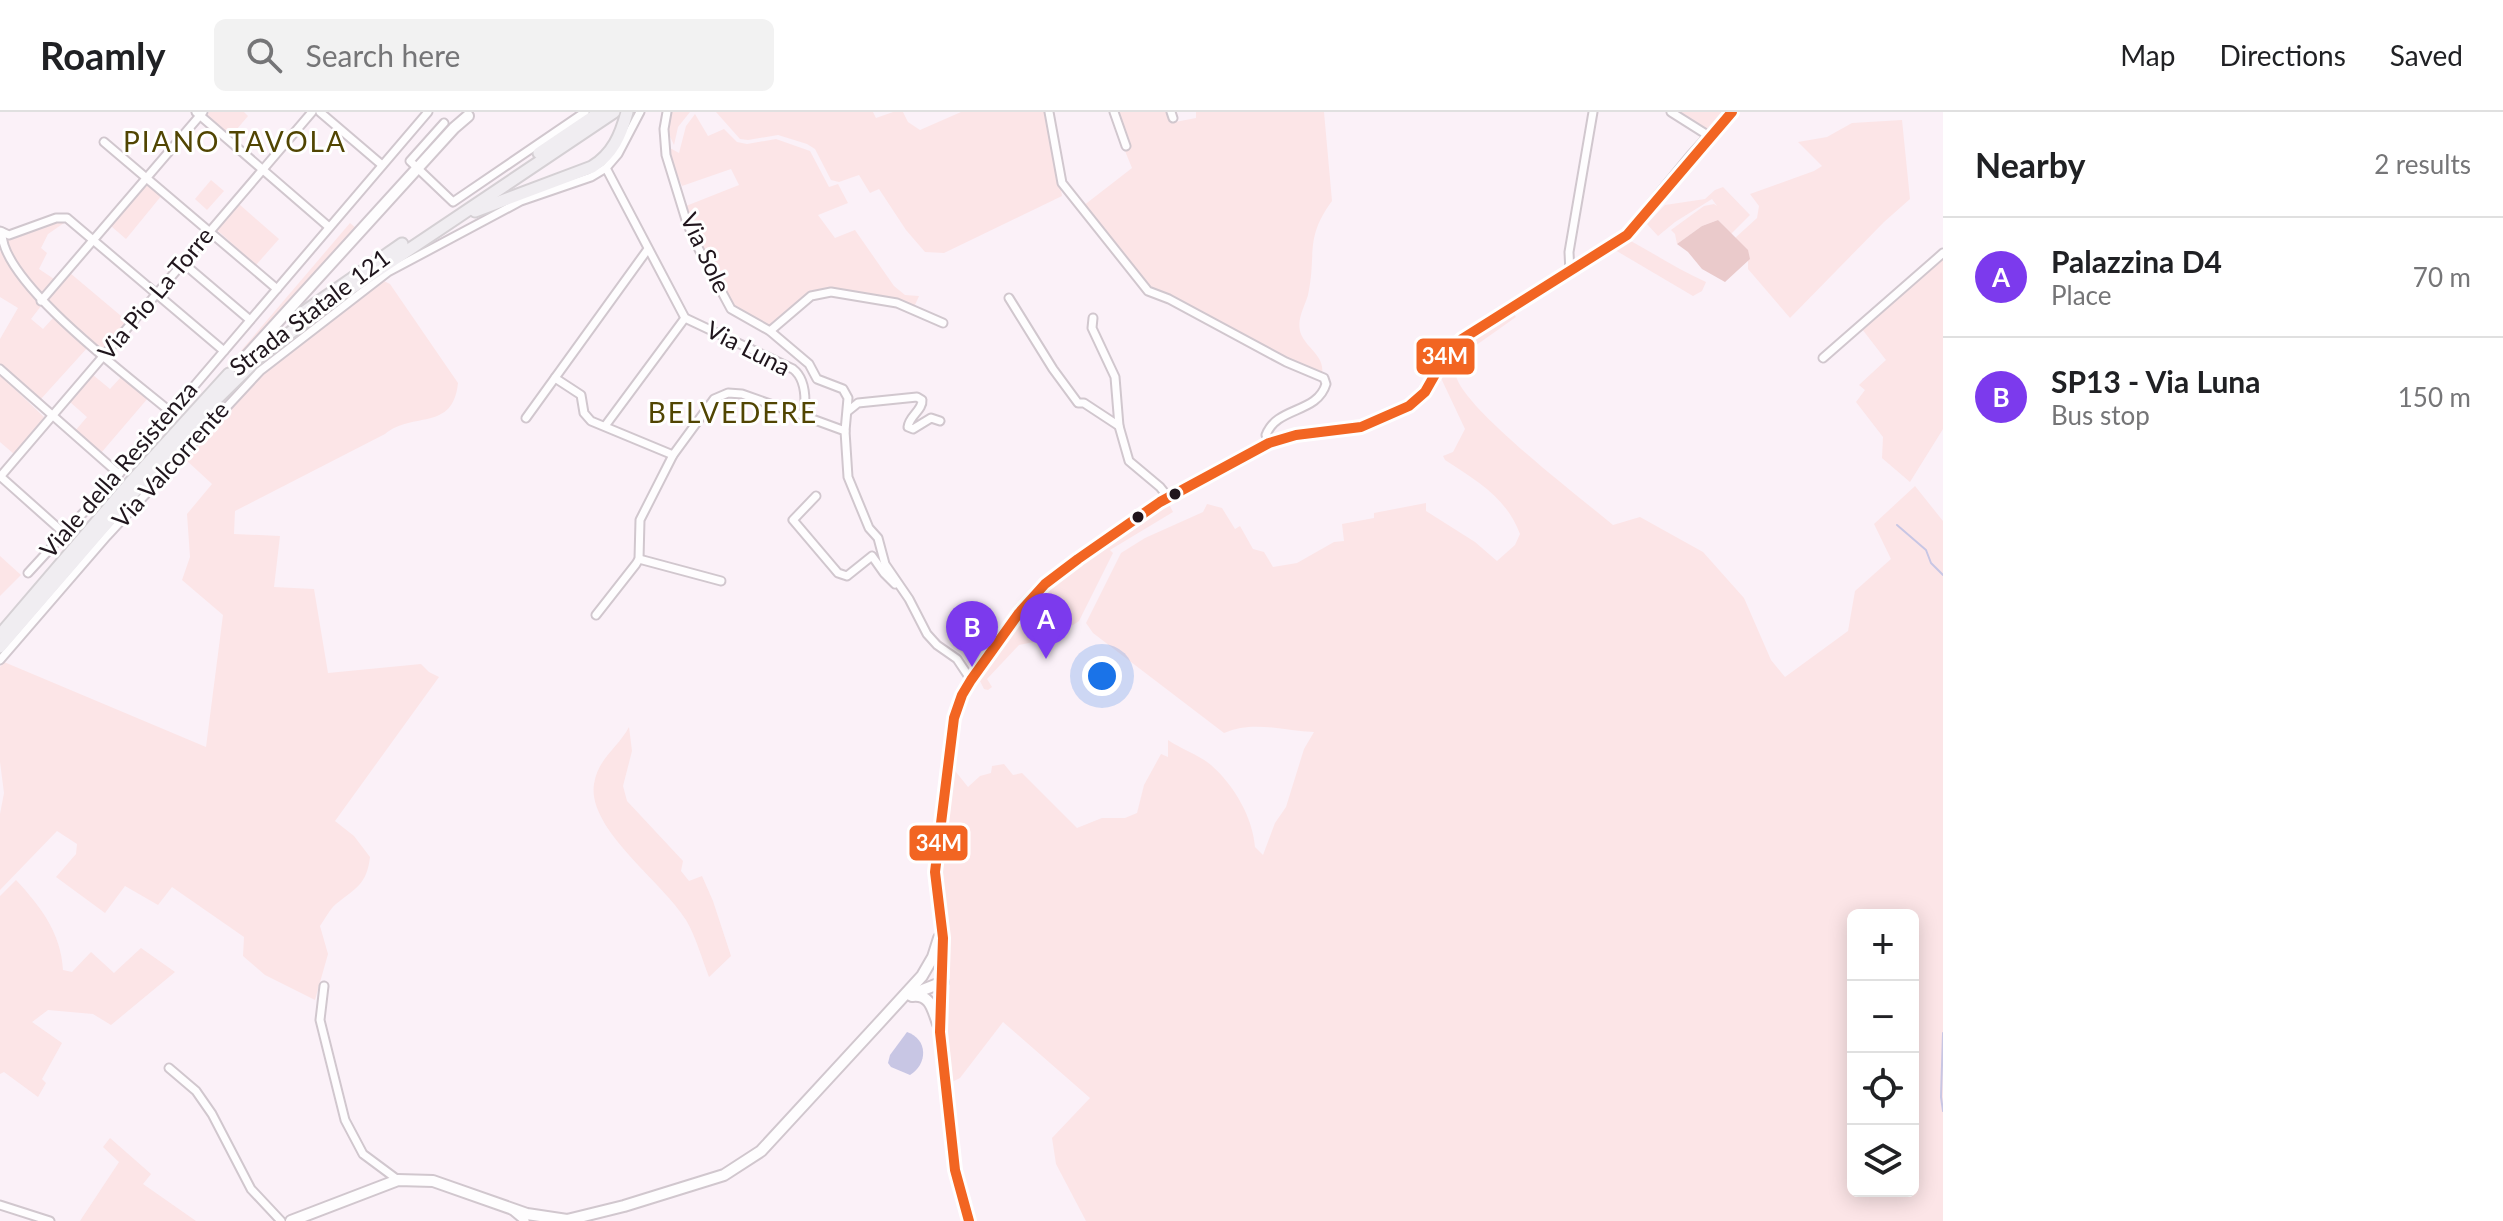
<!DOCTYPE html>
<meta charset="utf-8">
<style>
body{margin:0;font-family:Lato,sans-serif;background:#f2f2f2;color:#202124}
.controls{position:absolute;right:24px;bottom:24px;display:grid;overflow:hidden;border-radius:12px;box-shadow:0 4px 20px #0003}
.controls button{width:72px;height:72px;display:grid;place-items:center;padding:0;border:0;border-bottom:2px solid #e0e0e0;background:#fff;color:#202124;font:40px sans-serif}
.you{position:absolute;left:1102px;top:564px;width:28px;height:28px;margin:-20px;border:6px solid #fff;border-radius:50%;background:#1a73e8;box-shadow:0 0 0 12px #1a73e833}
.badge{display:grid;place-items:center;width:52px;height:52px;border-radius:50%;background:#7c3aed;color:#fff;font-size:26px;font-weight:700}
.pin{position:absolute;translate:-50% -66px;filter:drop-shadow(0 2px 4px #0008)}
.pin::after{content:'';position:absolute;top:42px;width:28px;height:24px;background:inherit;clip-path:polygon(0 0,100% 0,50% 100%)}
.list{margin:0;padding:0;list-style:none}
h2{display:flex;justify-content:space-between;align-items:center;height:104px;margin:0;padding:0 32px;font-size:34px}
h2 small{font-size:26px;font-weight:400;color:#757577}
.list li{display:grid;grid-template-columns:52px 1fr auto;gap:24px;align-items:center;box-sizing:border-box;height:120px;padding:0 32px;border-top:2px solid #e0e0e0}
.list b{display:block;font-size:30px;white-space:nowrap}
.list p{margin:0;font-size:26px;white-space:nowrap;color:#757577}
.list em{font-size:26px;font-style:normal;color:#757577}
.icon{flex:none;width:44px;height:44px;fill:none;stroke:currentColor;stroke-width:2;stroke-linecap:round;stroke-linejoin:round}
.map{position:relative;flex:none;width:1943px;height:1109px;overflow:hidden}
header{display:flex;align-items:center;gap:48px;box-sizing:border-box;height:112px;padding:0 40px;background:#fff;border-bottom:2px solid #e0e0e0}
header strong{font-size:38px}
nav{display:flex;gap:44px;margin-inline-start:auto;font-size:28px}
.search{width:560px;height:72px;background:#f2f2f2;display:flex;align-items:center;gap:20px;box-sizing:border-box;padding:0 28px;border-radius:12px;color:#757577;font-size:30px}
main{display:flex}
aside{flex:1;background:#fff}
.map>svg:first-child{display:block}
.green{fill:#fce5e7;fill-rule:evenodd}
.forest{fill:#eacacb}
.water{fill:#c8c6e4}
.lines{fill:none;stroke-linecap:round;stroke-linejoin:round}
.stream{stroke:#c8c6e4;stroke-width:2}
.street-casing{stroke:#d1c7ce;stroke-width:11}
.secondary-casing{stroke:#d1c7ce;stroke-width:14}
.primary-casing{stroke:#d5d0d4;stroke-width:15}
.street{stroke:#fefdfe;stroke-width:7}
.secondary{stroke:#fefdfe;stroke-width:10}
.primary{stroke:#f0edf1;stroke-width:11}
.bus-1-casing{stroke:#fff;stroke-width:16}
.bus-1{stroke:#f26522;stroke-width:10}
.bus-dot{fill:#20161d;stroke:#fff;stroke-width:3}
.labels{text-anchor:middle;stroke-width:6;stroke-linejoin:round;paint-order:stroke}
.street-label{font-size:24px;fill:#20161d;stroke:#fff}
.quarter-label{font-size:28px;letter-spacing:2px;fill:#514502;stroke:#fff}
.line-badge{stroke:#fff;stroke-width:3}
.badge-label{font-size:22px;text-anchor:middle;font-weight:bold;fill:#fff}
</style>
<header>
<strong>Roamly</strong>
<div class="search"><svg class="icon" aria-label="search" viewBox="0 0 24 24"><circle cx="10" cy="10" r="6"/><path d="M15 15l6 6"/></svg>Search here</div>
<nav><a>Map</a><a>Directions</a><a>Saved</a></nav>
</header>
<main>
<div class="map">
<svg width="1943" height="1109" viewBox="0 0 1943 1109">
<rect width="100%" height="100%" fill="#fbf1f8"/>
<g class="green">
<path d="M209,0H244L248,4L231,24L207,3Z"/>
<path d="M670,0H690L678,15L674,33L666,16Z"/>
<path d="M716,0H873L876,6L893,0H903L908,10L920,18L961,0H1048L1062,84L944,141L925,140L906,118L879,77L870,81L859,63L839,70L831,68L815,37L807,32L778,23L748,28L740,27Z"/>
<path d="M1118,0H1166L1170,11L1196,6V0H1324L1332,89C1304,127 1317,142 1308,183C1305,194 1297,206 1300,219C1304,235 1325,243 1322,261L1285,246L1235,218L1149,176L1083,94L1132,56L1125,39L1130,35Z"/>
<path d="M1676,0H1727L1711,17L1705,18Z"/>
<path d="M695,2L708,24L724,17L737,30L747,32L776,27L810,39L829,75L838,72L848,91L818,103L835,126L855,118L894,174L905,183L919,184L915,193L828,178H812L769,215L737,198L732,193L701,135L686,94L739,73L731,57L682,74L667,40L665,25L670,36L679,41L686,14Z"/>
<path d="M1902,8L1910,87L1884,110L1790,206L1748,157V139L1735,126L1757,106L1759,94L1750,82L1814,59L1822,54L1798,30L1827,25L1852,11Z"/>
<path d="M211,68L224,79L207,98L195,87Z"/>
<path d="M147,71L162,83L126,127L111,114Z"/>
<path d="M1723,75L1750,103L1731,122L1718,108L1702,114L1677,132L1675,122L1671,118L1704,94L1714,92L1717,94L1712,87L1675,110L1658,124L1647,112L1665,93L1705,87L1715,78Z"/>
<path d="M239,92L279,127L256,153L217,118Z"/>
<path d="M60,109L64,111L48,122L41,136L47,141L39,157L54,167L41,181C27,174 8,143 6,128Z"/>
<path d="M350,111L357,117L256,230L216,268Z"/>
<path d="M1629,128C1655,142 1679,158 1706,170L1702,179L1693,184L1615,138Z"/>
<path d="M3,136L41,194L31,207L43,217L54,205L88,235L40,288L0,252V227L18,196L0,185V140Z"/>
<path d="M1943,147V317L1910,370L1882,346L1883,325L1856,290L1865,278L1859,273L1886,248L1862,217Z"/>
<path d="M70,161L127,209L104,236L89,229L47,189Z"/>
<path d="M384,169L390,172L458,271C453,320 413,299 385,322L235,399L234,422L280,424L274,475L314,477L328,561L421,552L429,560L439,565L335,709L354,724L370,745C367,772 356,776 336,792C330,797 325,807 320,814L328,842L315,888L265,863L243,844L244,825L172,775L158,793L125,774L105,801L56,765L76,742L77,732L57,719L0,778V702L4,681L0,650V555L4,550L206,635L223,503L182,468L190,445L187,402L212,372L185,347L239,286L274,253Z"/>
<path d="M1512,199L1516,205L1458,246C1455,252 1454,257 1456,264C1465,298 1581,386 1613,413L1640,405L1703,440L1744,486L1771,548L1785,565L1848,519L1855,479L1891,447L1874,412L1915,374L1943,409V1109H1086L1056,1052L1052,1026L1090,986L1003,910L960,966L950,971L945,916L950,823L939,765L952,655L968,675L980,664L991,661L992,654L1004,652L1013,663L1022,661L1077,716L1102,706H1125L1137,701L1144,673L1161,642L1168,645V628C1181,637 1199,643 1211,653C1234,673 1253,706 1255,735L1263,743L1275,711L1286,695L1304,637L1314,620C1283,619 1254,608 1224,621L1093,521L1086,511L1121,441L1145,426L1203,400L1207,392L1222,396L1235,417L1240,414L1253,437L1264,440L1273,455L1297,451L1334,430L1344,429L1342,412L1374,406V401L1426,391V399L1475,430L1497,449L1515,433L1520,422C1506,385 1477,369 1445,348L1443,344L1453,340L1465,317L1440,264C1457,230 1481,219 1512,199ZM1853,803H1913V1079H1853Z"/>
<path d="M0,263L44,305L14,342L0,330Z"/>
<path d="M93,263L110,277L122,264L148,286L101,341L75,319L87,305L70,290Z"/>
<path d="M1164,392L1170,394L1173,400L1110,438L1113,441L1079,509L1054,526L1019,533L987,567L992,575L988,578L984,577L978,565L1023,502L1050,474Z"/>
<path d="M0,444L21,463L0,484Z"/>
<path d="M629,615L632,639L623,674L627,689L683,749L681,759L689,769L702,764L713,789L731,844L709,865C702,847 696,825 686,808C663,770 587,717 594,672C598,646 618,636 629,615Z"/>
<path d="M16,768C41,795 61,821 63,858L72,860L91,840L114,861L141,836L175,860L111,913L93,902L48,898L32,910L62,931L42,967L46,971L38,985L4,960L0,962V784Z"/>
<path d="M110,1026L151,1062L143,1072L196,1109H80L119,1050L103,1035Z"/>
</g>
<path class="forest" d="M1718,108L1748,138L1750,147L1725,170L1702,157L1688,140L1677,132L1702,114Z"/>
<path class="water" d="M907,920C928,927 928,952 910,963L891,955L888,951L890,943Z"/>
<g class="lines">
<g class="stream">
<path d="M1897,413L1926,438L1931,451L1943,463"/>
<path d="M1943,921L1941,985L1943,999"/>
</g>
<defs>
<g id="street">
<path d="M196,0L329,115"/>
<path d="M320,0L382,53"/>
<path d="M667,0L664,17L666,43L686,108L695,130L731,197L770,219L809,252L817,267L843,277L848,286L845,319"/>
<path d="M1049,0L1062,71L1148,179L1169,187L1286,250L1324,266L1326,272C1317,302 1277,294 1266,323L1269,331"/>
<path d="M1114,0L1126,34"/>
<path d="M1171,0L1173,6"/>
<path d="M1671,0L1709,24"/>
<path d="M444,11L410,49L453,90L585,0"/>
<path d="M104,30L277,177"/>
<path d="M606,56L685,206L793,257C806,267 806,288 804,304L845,319L848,365L869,416L878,426L885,452L909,487L927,522L937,533L957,547L971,568"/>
<path d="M0,119L9,123L56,106H67L224,239"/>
<path d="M2,120C0,170 133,268 172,301"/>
<path d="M183,151L250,208"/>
<path d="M1570,161L1569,140L1593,0"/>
<path d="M1009,186L1053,257L1078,291H1084L1119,314L1129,349L1160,375L1168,385"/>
<path d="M41,189L203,0"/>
<path d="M1093,206L1092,216L1115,265L1119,314"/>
<path d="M770,219L811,184L831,180L897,191L943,211"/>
<path d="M1823,246L1943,141"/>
<path d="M0,257L119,362"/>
<path d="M555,266L581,283L584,301L591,309L673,343"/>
<path d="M848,299L858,291L917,285L922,288C923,298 909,304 908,315L913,317L931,306L940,309"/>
<path d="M526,306L648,137"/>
<path d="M605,314L685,206"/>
<path d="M0,364L65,422"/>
<path d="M0,365L312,0"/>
<path d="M816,384L793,408L838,461L847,464L872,444L884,461L895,472"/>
<path d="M639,447L721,469"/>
<path d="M28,461L119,362L428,0"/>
<path d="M596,503L636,452L639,447L640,408L673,343L714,287L728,281L742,282L804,304"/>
<path d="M0,548L107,424L260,259L388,160L521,89L591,65L606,56L618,42L640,0"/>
<path d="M324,874L320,908L345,1008L363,1042L398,1068"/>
<path d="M169,956L196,979L212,1002L251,1077L281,1109"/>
<path d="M0,1093L50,1109"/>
<path d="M513,1099L525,1109"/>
</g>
<g id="secondary">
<path d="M243,248L454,16L468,4"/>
<path d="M910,883L943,870"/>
<path d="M912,884C930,881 933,898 938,912"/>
<path d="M291,1109L398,1068L433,1069L527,1102L567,1108L624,1094L724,1063L761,1039L879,911L922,864L933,845L939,826"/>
<path d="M969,1109L955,1058L944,956L940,920L943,826L935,760L954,606L962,583L971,568L1019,501L1045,472L1078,447L1160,390L1269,331L1296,323L1361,315L1409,294L1425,280L1446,243L1462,227L1627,123L1692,44L1732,0"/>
</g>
<g id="primary">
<path d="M539,41L600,0"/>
<path d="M475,99L592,55C613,42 621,23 627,0"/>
<path d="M294,207L402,132"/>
<path d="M0,523L130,371L229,262"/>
<path d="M0,535L203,300L259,245L322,196L614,0"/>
</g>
</defs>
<use href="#street" class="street-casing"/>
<use href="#secondary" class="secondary-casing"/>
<use href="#primary" class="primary-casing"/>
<use href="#street" class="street"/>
<use href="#secondary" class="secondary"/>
<use href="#primary" class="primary"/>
<defs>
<path id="bus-1" d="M969,1109L955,1058L940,920L943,826L935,760L954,606L962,583L971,568L1019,501L1045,472L1078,447L1160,390L1269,331L1296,323L1361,315L1409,294L1425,280L1446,243L1462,227L1627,123L1732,0"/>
</defs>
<use href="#bus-1" class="bus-1-casing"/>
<use href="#bus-1" class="bus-1"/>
</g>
<g class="bus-dot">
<circle cx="1175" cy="382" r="7"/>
<circle cx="1138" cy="405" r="7"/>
</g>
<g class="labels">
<g class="street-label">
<text transform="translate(705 141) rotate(65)" y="8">Via Sole</text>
<text transform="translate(156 182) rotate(-50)" y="8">Via Pio La Torre</text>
<text transform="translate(310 201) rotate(-37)" y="8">Strada Statale 121</text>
<text transform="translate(748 237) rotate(27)" y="8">Via Luna</text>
<text transform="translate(171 353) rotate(-48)" y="8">Via Valcorrente</text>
<text transform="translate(119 358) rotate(-49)" y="8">Viale della Resistenza</text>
</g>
<g class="quarter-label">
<text x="235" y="40">PIANO TAVOLA</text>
<text x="733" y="311">BELVEDERE</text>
</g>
</g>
<g class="line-badge">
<rect x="1415" y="225" width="61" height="39" rx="8" fill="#f26522"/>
<rect x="908" y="712" width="61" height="38" rx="8" fill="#f26522"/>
</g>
<g class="badge-label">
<text x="1445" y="252">34M</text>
<text x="939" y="739">34M</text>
</g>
</svg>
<div class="controls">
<button>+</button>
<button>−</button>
<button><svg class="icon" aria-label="locate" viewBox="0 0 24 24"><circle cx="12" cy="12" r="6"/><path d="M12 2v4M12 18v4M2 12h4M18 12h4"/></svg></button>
<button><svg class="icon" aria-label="layers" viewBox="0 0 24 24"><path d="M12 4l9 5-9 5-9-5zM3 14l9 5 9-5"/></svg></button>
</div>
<div class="you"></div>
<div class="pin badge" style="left:1046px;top:547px">A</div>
<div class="pin badge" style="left:972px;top:555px">B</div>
</div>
<aside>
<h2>Nearby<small>2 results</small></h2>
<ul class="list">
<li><span class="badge">A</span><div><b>Palazzina D4</b><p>Place</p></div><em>70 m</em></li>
<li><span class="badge">B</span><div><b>SP13 - Via Luna</b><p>Bus stop</p></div><em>150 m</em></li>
</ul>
</aside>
</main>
